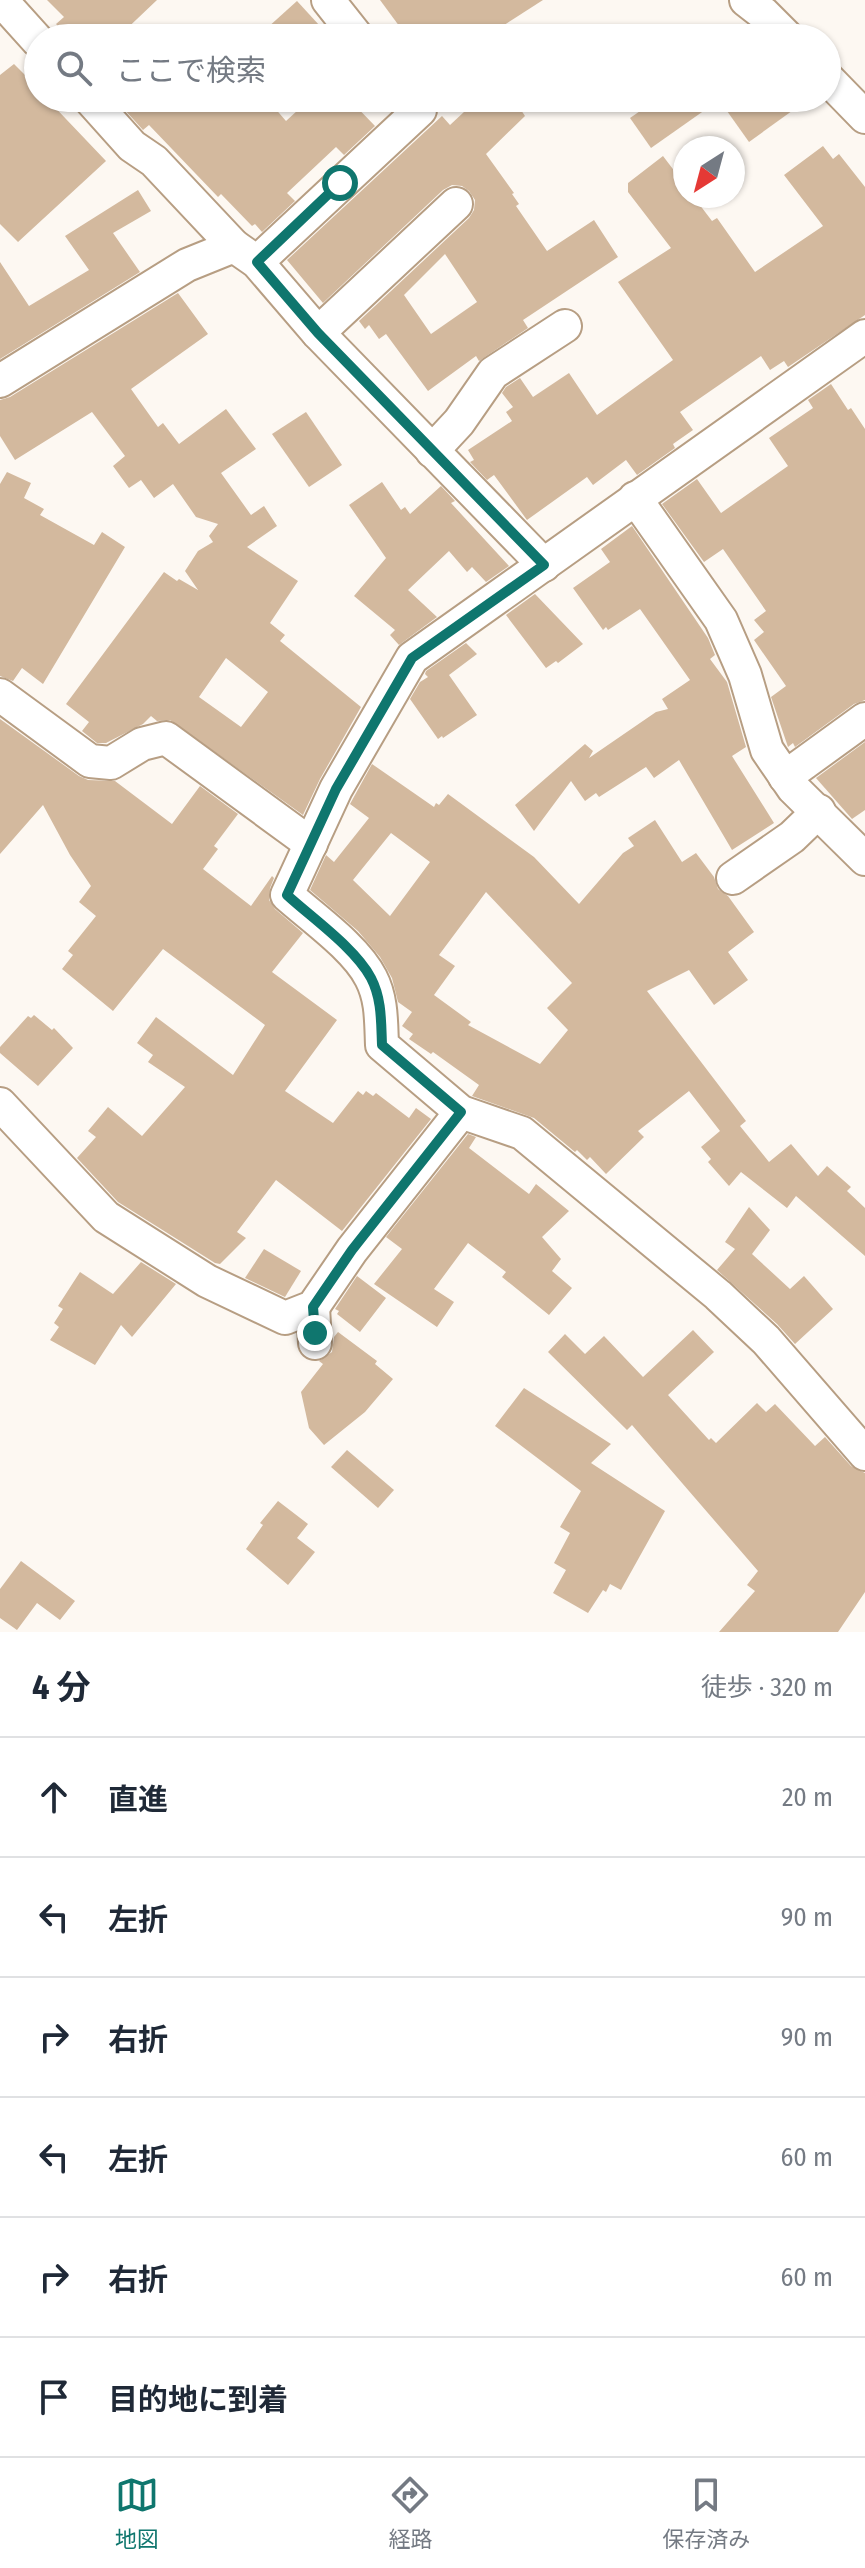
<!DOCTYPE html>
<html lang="ja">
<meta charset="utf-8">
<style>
body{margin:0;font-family:"Fira Sans Condensed","Noto Sans JP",sans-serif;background:#f6f6f7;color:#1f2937}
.compass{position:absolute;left:673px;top:136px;width:72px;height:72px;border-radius:50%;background:#fff;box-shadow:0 2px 6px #0004;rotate:216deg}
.stop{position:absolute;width:24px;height:24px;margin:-18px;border:6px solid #0f766e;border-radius:50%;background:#fff}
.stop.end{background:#0f766e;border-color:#fff;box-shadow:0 2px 8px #0008}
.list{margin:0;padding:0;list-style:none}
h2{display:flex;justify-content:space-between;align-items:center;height:104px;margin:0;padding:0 32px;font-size:34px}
h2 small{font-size:26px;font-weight:400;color:#747a83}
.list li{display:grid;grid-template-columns:52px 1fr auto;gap:24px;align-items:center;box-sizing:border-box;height:120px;padding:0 32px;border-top:2px solid #e0e1e3}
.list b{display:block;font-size:30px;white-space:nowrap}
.list em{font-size:26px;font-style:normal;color:#747a83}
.icon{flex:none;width:44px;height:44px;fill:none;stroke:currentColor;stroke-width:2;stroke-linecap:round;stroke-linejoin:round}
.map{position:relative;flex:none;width:865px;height:1632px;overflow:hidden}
.search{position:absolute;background:#fff;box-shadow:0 2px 6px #0004;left:24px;right:24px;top:24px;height:88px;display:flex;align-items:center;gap:20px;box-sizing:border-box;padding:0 28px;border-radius:44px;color:#747a83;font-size:30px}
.sheet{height:824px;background:#fff}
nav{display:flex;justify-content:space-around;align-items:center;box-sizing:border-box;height:112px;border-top:2px solid #e0e1e3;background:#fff;font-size:22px;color:#747a83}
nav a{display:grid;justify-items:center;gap:4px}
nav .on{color:#0f766e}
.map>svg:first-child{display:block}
.building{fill:#d3b99e;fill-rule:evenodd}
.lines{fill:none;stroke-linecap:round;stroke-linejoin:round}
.minor-casing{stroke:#b79e83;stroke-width:36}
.minor{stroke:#fff;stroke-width:32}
.route{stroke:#0f766e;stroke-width:10}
</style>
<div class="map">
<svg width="865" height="1632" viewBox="0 0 865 1632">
<rect width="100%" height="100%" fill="#fdf8f2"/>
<g class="building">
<path d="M47,0H157L117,38H69L56,24L64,17Z"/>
<path d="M380,0H543L484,38H408Z"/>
<path d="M297,1L331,38H256Z"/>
<path d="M14,64L38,88V98H46L106,161L18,242L0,224V75Z"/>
<path d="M114,98H266L286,121L311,98H348L375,126L344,155L336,147L287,193L295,201L262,232L255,224L252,226L221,194L218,197L149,125L143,130Z"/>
<path d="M479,98H513L525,116L486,154L514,193L512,194L519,204L516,206L547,251L594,220L618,257L523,320L528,328L479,361L476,356L428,391L386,334L379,339L369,325L365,329L359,321L469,218L474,210L475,200L469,191L462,186L452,185L443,190L323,303L287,260L442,116L450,125ZM445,254L477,302L431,334L404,295Z"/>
<path d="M659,98H722L651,148L630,118Z"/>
<path d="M745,98H810L749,142L727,111Z"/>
<path d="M823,146L833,159L839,154L865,187V315L788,367L784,361L770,370L761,356L680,412L693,430L673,444L675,448L637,475L626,460L593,485L587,477L527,520L494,475L487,480L470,462L474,460L468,450L512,421L506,412L513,407L502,393L506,387L520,378L533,397L569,373L597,415L673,360L618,282L671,248L628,192V183L663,156L685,185V196H693L712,221L717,218L755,272L823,226L784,175Z"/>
<path d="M138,190L151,211L113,233L140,272L0,359V262L29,306L89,270L65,236Z"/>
<path d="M178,293L208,334L131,389L158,427L163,423L179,444L226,409L256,449L221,473L251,515L264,506L277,526L247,547L298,581L270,623L285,635L280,641L361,707L320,779L303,815L170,720L157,721L151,716L143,724L106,743H97L82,731L89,722L66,704L164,572L177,581L179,579L198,590L185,571L198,551L213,542L209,536L218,524L196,517L173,484L154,498L141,480L129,488L113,466L125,456L92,412L15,460L0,436V400L10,397ZM226,658L268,692L241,727L199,697Z"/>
<path d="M831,384L848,410L851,408L865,429V700L854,704L795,747L793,743L788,747L771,697L786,686L754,640L764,632L754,620L766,611L723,549L704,562L662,504L697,479L721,513L788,466L769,438L813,408L808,400Z"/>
<path d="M306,412L342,465L309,487L272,434Z"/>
<path d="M7,472L31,483L24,498L44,509L40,515L94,545L102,532L125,547L43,684L22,668L13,681L0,676V484Z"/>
<path d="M382,482L401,510L405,507L410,514L441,486L455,501L451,503L509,566L486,582L472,567L467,572L449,551L408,590L437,617L399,645L390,635L395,630L354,596L386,558L349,505Z"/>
<path d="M632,526L708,638L715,655L710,659L727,682L746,747L732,756L774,823L732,850L679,760L654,778L646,767L599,797L596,793L585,801L571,781L534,831L515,805L585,744L593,751L589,758L656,712L668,709L662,699L690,680L640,609L608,630L606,627L603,630L573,588L610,562L601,549Z"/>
<path d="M535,594L583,644L558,663L556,661L546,668L506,615Z"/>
<path d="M466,643L477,654L449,675L477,715L443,738L442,736L438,739L410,699L420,682L428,677L425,674L426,671Z"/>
<path d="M0,719L79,776L88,780L115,781L172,824L200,786L238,814L214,846L218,849L203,869L251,906L272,876L274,878L270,888L269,900L275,909L303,933L272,972L337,1020L285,1091L333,1123L358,1091L363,1095L366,1091L373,1096L376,1093L409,1118L416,1108L431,1119L342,1231L276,1180L237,1232L246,1238L220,1264L215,1263L118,1202L77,1158L96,1137L88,1131L108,1107L142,1136L185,1087L148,1062L153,1055L137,1043L156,1017L233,1075L265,1025L163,949L113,1011L62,969L73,955L68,951L96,916L79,902L91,886L70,855L43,805L0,854Z"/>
<path d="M865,742V810L852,819L816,778Z"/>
<path d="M372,764L434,807L436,803L439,805L448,794L534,857L579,904L623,853L634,846L628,838L655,820L682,862L696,853L714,877L718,889L728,896L754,932L728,952L748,980L714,1005L689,970L647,991L746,1121L740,1126L769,1162L791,1144L818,1176L827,1166L851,1187L847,1191L865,1208V1256L796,1196L787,1208L741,1172L729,1186L708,1162L711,1159L701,1147L720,1131L689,1091L638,1131L644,1137L606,1174L590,1157L587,1160L577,1150L575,1152L534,1118L472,1096L479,1085L433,1052L431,1054L409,1039L413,1034L402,1026L412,1012L398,1002L392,978L380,957L358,931L310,890L326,855L334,862L369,818L350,804ZM391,833L430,862L390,916L353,880ZM486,892L572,983L547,1008L568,1030L540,1064L468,1025L471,1022L434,995L455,966L439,955Z"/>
<path d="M34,1015L52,1030L54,1028L73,1048L38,1086L0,1053V1047L28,1016L31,1018Z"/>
<path d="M468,1134L476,1137L469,1148L529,1194L536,1184L569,1211L542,1237L561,1259L552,1271L572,1288L549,1315L502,1277L506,1272L468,1243L434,1289L454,1302L437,1327L374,1284L402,1249L386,1237Z"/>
<path d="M749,1207L770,1230L752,1254L790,1289L804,1276L833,1309L795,1344L777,1324L717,1270L735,1249L725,1242Z"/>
<path d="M264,1249L301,1271L285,1297L245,1278Z"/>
<path d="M141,1262L176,1284L132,1337L121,1325L95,1365L50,1340L59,1327L54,1323L63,1309L58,1306L80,1272L113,1294Z"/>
<path d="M357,1276L386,1298L360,1332L337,1314L339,1311L335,1309Z"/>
<path d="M693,1330L714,1352L668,1395L709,1440L711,1438L716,1443L757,1403L766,1412L775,1404L815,1446L825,1437L851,1466L865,1473V1592L838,1632H719L755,1591L747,1585L758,1571L632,1425L627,1430L548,1352L565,1334L585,1354L604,1336L643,1377Z"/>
<path d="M338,1332L377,1361L375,1364L393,1379L365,1412L324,1445L309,1428L301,1392L323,1364L319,1361L332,1352L334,1337Z"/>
<path d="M524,1388L611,1444L591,1463L665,1511L621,1590L610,1584L606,1592L603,1590L588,1613L553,1593L566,1570L554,1563L570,1533L560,1527L581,1491L495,1426Z"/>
<path d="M347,1450L394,1490L378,1508L331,1467Z"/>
<path d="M278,1501L308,1524L297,1538L315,1552L288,1585L246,1549L263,1525L260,1523Z"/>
<path d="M21,1561L75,1601L60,1620L37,1603L17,1630L0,1618V1589Z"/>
</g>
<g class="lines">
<defs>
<g id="minor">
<path d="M1,0L38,41"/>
<path d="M328,0L358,38"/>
<path d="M746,0L764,14L788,38"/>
<path d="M827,78L865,117"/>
<path d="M89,98L132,146L154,161L234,246"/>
<path d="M257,262L420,110L408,98"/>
<path d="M318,333L456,204"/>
<path d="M865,336L412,658L336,789L287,895C313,918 356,948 371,978C382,999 381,1022 382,1045L461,1112L522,1133L718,1295L766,1340L865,1454"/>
<path d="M0,381L187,265L234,246L257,262L318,333L544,565"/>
<path d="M432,451L459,422L493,373L565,326"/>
<path d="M635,498L721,620L745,675L767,750L793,788L865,859"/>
<path d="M0,695L90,761L111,763L142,744L166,738L311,844"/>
<path d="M785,777L865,719"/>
<path d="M733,878L792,837L819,811"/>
<path d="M0,1104L106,1217L207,1281L285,1318L313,1307L352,1250L461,1112"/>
<path d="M313,1307L315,1343"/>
</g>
</defs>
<use href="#minor" class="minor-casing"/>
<use href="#minor" class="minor"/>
</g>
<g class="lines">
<path class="route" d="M315,1333L313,1307L352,1250L461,1112L382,1045C381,1022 382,999 371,978C355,948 312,918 287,895L336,789L412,658L544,565L318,333L257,262L340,183"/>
</g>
</svg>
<svg class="compass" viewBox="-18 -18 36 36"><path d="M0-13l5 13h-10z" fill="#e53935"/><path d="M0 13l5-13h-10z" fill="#747a83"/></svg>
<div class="stop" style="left:340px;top:183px"></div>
<div class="stop end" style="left:315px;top:1333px"></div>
<div class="search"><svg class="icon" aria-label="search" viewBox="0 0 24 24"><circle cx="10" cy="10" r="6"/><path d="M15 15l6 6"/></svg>ここで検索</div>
</div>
<section class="sheet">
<h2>4 分<small>徒歩 · 320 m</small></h2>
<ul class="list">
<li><svg class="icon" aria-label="ahead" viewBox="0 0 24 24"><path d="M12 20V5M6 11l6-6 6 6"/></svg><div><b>直進</b></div><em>20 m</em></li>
<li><svg class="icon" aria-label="left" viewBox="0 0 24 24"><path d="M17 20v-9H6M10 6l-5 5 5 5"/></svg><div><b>左折</b></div><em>90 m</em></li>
<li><svg class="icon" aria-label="right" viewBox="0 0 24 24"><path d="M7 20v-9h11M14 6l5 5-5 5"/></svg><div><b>右折</b></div><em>90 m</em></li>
<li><svg class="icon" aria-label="left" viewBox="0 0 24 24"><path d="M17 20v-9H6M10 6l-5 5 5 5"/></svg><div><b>左折</b></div><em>60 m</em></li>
<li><svg class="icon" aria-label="right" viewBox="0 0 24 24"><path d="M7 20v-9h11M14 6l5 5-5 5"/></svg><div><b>右折</b></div><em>60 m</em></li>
<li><svg class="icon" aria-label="arrive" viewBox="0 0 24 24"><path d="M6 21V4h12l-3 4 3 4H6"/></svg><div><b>目的地に到着</b></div></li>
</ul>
</section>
<nav>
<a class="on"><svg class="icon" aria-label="map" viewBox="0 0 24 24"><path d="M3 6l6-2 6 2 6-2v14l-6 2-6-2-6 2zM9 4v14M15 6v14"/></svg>地図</a>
<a><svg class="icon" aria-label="directions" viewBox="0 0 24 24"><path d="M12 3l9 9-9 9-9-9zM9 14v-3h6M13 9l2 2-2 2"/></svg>経路</a>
<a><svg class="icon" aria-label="saved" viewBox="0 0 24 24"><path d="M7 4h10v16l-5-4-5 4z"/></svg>保存済み</a>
</nav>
